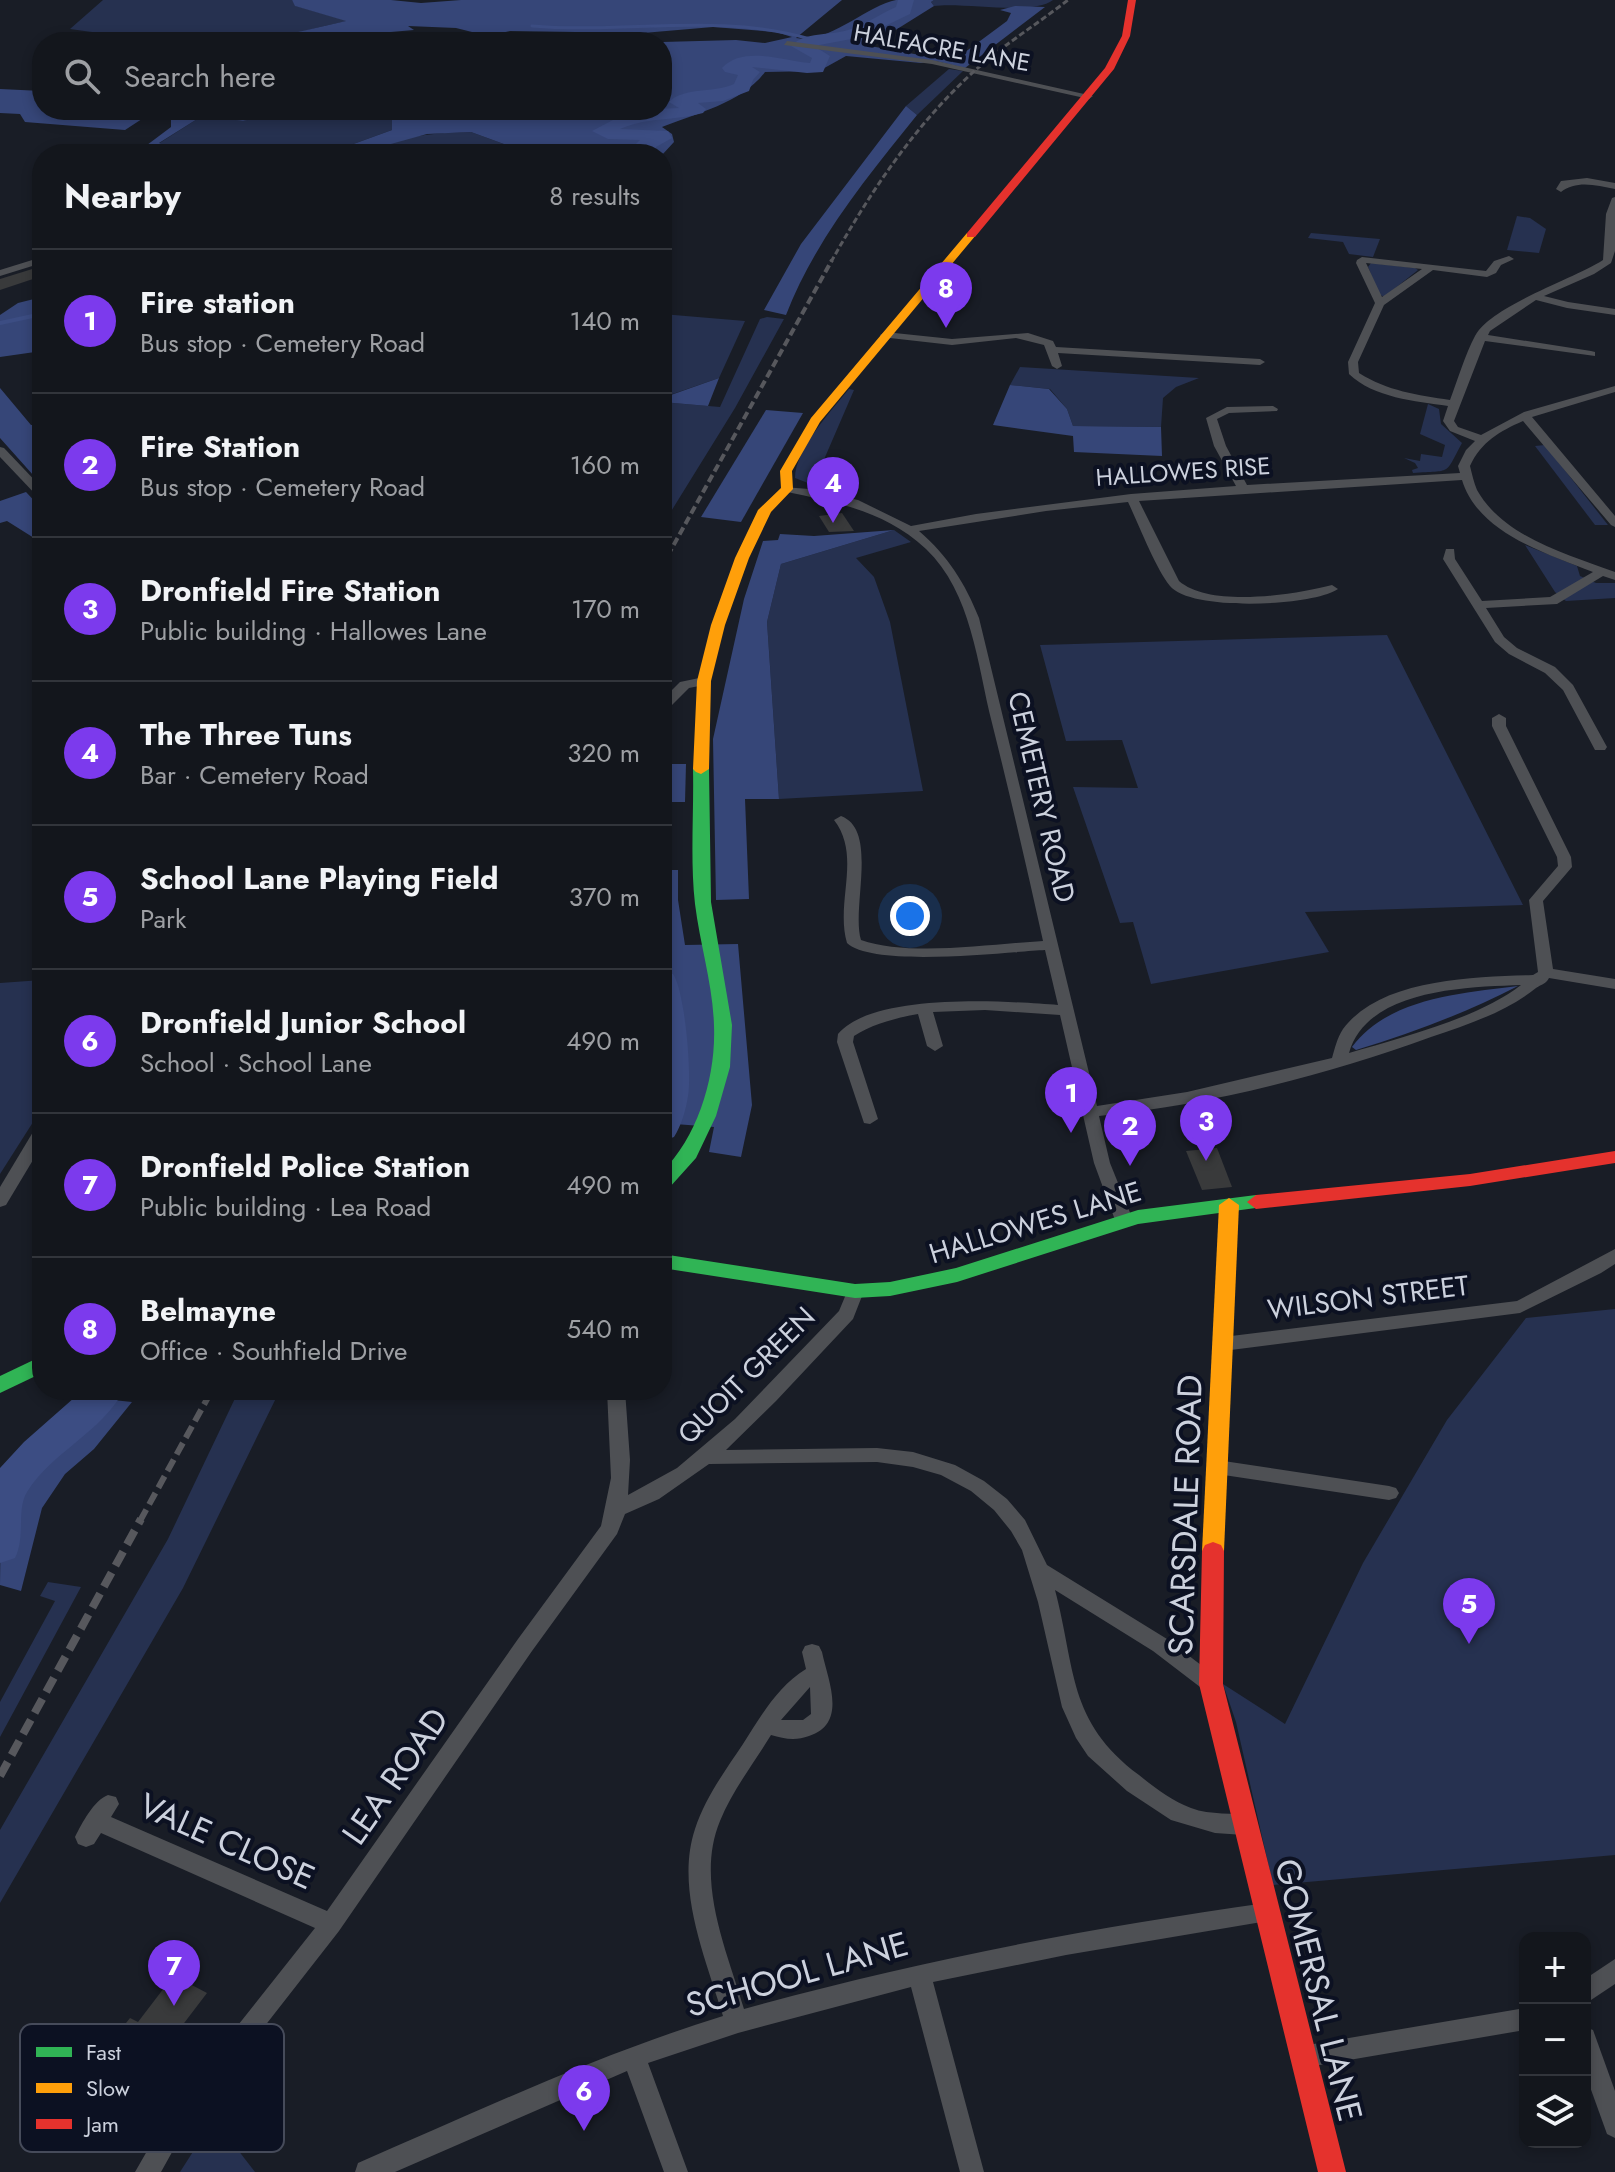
<!DOCTYPE html>
<meta charset="utf-8">
<style>
body{margin:0;font-family:Jost,sans-serif;background:#1c1f25;color:#f1f3f6}
.controls{position:absolute;right:24px;bottom:24px;display:grid;overflow:hidden;border-radius:16px;box-shadow:0 4px 12px #0003}
.controls button{width:72px;height:72px;display:grid;place-items:center;padding:0;border:0;border-bottom:2px solid #32353b;background:#13161c;color:#f1f3f6;font:40px sans-serif}
.you{position:absolute;left:910px;top:916px;width:28px;height:28px;margin:-20px;border:6px solid #fff;border-radius:50%;background:#1a73e8;box-shadow:0 0 0 12px #1a73e833}
.badge{display:grid;place-items:center;width:52px;height:52px;border-radius:50%;background:#7c3aed;color:#fff;font-size:26px;font-weight:700}
.pin{position:absolute;translate:-50% -66px;filter:drop-shadow(0 2px 4px #0008)}
.pin::after{content:'';position:absolute;top:42px;width:28px;height:24px;background:inherit;clip-path:polygon(0 0,100% 0,50% 100%)}
.list{margin:0;padding:0;list-style:none}
h2{display:flex;justify-content:space-between;align-items:center;height:104px;margin:0;padding:0 32px;font-size:34px}
h2 small{font-size:26px;font-weight:400;color:#9d9fa3}
.list li{display:grid;grid-template-columns:52px 1fr auto;gap:24px;align-items:center;box-sizing:border-box;height:144px;padding:0 32px;border-top:2px solid #32353b}
.list b{display:block;font-size:30px;white-space:nowrap}
.list p{margin:0;font-size:26px;white-space:nowrap;color:#9d9fa3}
.list em{font-size:26px;font-style:normal;color:#9d9fa3}
.icon{flex:none;width:44px;height:44px;fill:none;stroke:currentColor;stroke-width:2;stroke-linecap:round;stroke-linejoin:round}
.map{position:relative;flex:none;width:1615px;height:2172px;overflow:hidden}
.search{position:absolute;background:#13161c;box-shadow:0 4px 12px #0003;left:32px;top:32px;width:640px;height:88px;display:flex;align-items:center;gap:20px;box-sizing:border-box;padding:0 28px;border-radius:32px;color:#9d9fa3;font-size:30px}
.panel{position:absolute;background:#13161c;box-shadow:0 4px 12px #0003;left:32px;top:144px;width:640px;height:1256px;border-radius:32px}
.map>svg:first-child{display:block}
.green{fill:#263150}
.forest{fill:#364678}
.lines{fill:none;stroke-linecap:round;stroke-linejoin:round}
.stream-far1{stroke:#3c4d83;stroke-width:3}
.stream{stroke:#3c4d83;stroke-width:4}
.river{fill:#3c4d83;fill-rule:evenodd}
.building{fill:#393a3b}
.street{fill:#4e5054;fill-rule:evenodd}
.fast{fill:#30b455;fill-rule:evenodd}
.slow{fill:#ff9f0a;fill-rule:evenodd}
.jam{fill:#e5322d;fill-rule:evenodd}
.rail-far3{stroke:#57585d;stroke-width:3;stroke-dasharray:6 3;stroke-linecap:butt}
.rail-far2{stroke:#57585d;stroke-width:4;stroke-dasharray:8 4;stroke-linecap:butt}
.rail-far1{stroke:#57585d;stroke-width:6;stroke-dasharray:13 6;stroke-linecap:butt}
.rail{stroke:#57585d;stroke-width:8;stroke-dasharray:16 8;stroke-linecap:butt}
.labels{text-anchor:middle;stroke-width:8;stroke-linejoin:round;paint-order:stroke}
.far-street-label{font-size:24px;fill:#ccd1dd;stroke:#0c1122}
.street-label{font-size:28px;fill:#ccd1dd;stroke:#0c1122}
.near-street-label{font-size:34px;fill:#ccd1dd;stroke:#0c1122}
.key{fill:#0c1122;stroke:#464b5a;stroke-width:2}
.key-label{font-size:22px;fill:#ccd1dd}
</style>
<div class="map">
<svg width="1615" height="2172" viewBox="0 0 1615 2172">
<rect width="100%" height="100%" fill="#191d26"/>
<g class="green">
<path d="M103,0H292L296,6L348,21C318,26 288,37 257,41C195,48 132,37 70,29Z"/>
<path d="M934,0H1053C1032,16 965,2 934,6L931,2Z"/>
<path d="M949,69L963,71L917,115L906,106Z"/>
<path d="M265,110H392V130L326,154H278L158,144L202,116L243,121L262,117Z"/>
<path d="M471,132L512,147L514,154H369C399,134 437,133 471,132Z"/>
<path d="M1517,216L1530,218L1546,229L1539,253L1507,250Z"/>
<path d="M1311,233L1380,239L1373,257L1349,254L1343,242L1308,238Z"/>
<path d="M1371,263L1415,268L1418,270L1384,297L1379,294L1368,267Z"/>
<path d="M662,314L745,321L719,378L667,396L662,394Z"/>
<path d="M767,317L784,319L735,408L662,526V402L720,407L760,319Z"/>
<path d="M1020,367L1199,378L1176,387L1163,398L1161,427L1073,426L1067,409L1050,389L1010,385Z"/>
<path d="M849,389L854,390L813,485L795,478C795,450 831,411 849,389Z"/>
<path d="M1428,404L1439,409L1441,424L1462,443C1444,476 1453,470 1413,473L1412,470L1418,468L1415,463L1404,458L1420,461L1421,454L1442,457L1445,445L1420,434Z"/>
<path d="M1545,445L1608,525H1595L1535,446Z"/>
<path d="M894,530L911,542L856,558L874,577L890,622L923,791L779,799L767,622L781,564Z"/>
<path d="M1525,545L1577,566L1580,576L1596,583H1615V598L1566,601L1555,592Z"/>
<path d="M1387,635L1523,905L1305,912L1329,952L1151,984L1133,922L1120,923L1073,787L1138,788L1122,740L1066,741L1040,645Z"/>
<path d="M42,980V1108L0,1174V983Z"/>
<path d="M1615,1309V1855L1273,1885L1236,1722L1223,1684L1285,1724L1363,1563L1447,1420L1526,1318Z"/>
<path d="M239,1390H280L183,1588L0,1903V1830L168,1539Z"/>
<path d="M48,1582L81,1587L0,1737V1702L55,1601L40,1596Z"/>
<path d="M214,2119L255,2172H180Z"/>
</g>
<g class="forest">
<path d="M292,0H391L421,3L461,0H842L796,38C827,45 868,5 896,0C908,0 922,0 934,0L931,2L934,6L870,46L953,61L1007,21L1011,13L1000,10L1015,6L1045,7L965,68L935,61L921,63L846,56L819,71L765,72C742,103 697,113 662,127L672,134L674,142L662,155L514,154L512,147L471,132L427,134L380,147L369,154H326L392,130V110H662V42L736,40L765,43L792,37L776,32L713,27L643,33L510,31L488,36L456,28L408,26L414,30L379,33L348,42H224L259,41L346,21L295,6Z"/>
<path d="M0,89L42,91V110H265L262,117L243,121L202,116L159,143L179,154H135L171,127V116L145,117L125,130L25,122L20,114L0,113Z"/>
<path d="M906,106L917,115C867,177 815,240 786,315L764,310L801,244Z"/>
<path d="M42,297V351L0,357V315L18,303Z"/>
<path d="M719,378L708,406L662,402V394L668,396Z"/>
<path d="M1010,385L1049,389L1067,409L1073,426L1161,427L1162,456L1074,452L1073,436L993,425Z"/>
<path d="M0,388L31,425L42,424V485L0,438Z"/>
<path d="M766,410L803,413L741,522L701,517Z"/>
<path d="M26,492L42,509V543L7,521L0,523V501Z"/>
<path d="M894,530L781,564L767,622L779,799H745L749,899L716,900L713,739L744,599L763,541L778,540L780,534L814,536Z"/>
<path d="M662,764H686L685,802H662Z"/>
<path d="M662,870H678V900L685,945L738,944L752,1105L741,1157L709,1152L714,1127L662,1123Z"/>
<path d="M1518,986C1465,1013 1413,1033 1356,1050L1352,1047C1388,998 1462,993 1518,986Z"/>
<path d="M85,1397L132,1402L94,1449L65,1474L42,1508L21,1591L0,1585L1,1501L14,1477L35,1454L61,1436Z"/>
</g>
<g class="lines">
<path class="stream-far1" d="M532,26C625,34 719,12 810,39"/>
<path class="stream" d="M0,323L42,314"/>
<g class="river">
<path d="M898,0H914L910,14L862,37L814,46L830,56L823,72L807,73L752,67L760,72L753,80L749,91L723,101L698,103L706,109L703,113C675,121 647,117 620,129L668,131L672,138L656,147L655,154H636L638,150L636,144L640,140L608,139L592,131L632,110L679,108L669,102C683,87 715,93 734,84L738,75L725,72L722,68C743,45 784,61 810,63L812,58L791,46C806,31 829,36 848,30C865,25 880,14 896,7Z"/>
<path d="M662,971L673,974C685,991 692,1075 688,1096C686,1110 681,1126 674,1137L662,1141Z"/>
<path d="M83,1390H124C101,1433 53,1451 27,1492C16,1510 26,1536 15,1558L0,1563V1468L24,1442Z"/>
</g>
</g>
<g class="building">
<path d="M42,266V276L0,290V279Z"/>
<path d="M842,513L854,531L829,532L819,516Z"/>
<path d="M1217,1148L1232,1187L1202,1190L1186,1151Z"/>
<path d="M167,1972L207,1993L159,2056L118,2033L130,2018L138,2022L164,1988L158,1984Z"/>
</g>
<g class="lines">
<g class="street">
<path d="M787,41L932,60L1093,96L1089,99L932,64L784,45Z"/>
<path d="M1587,178L1615,183V189C1596,185 1576,180 1561,192L1556,189L1561,181Z"/>
<path d="M1615,197V251L1611,263L1594,274L1544,296L1568,302L1615,309V315L1567,308L1536,300L1490,331L1488,335L1591,351L1595,352V356L1485,341L1454,421L1458,427L1481,435L1524,412L1615,386V392L1532,417L1615,516V527L1611,525L1523,421C1500,431 1481,442 1470,466C1472,474 1474,483 1477,490C1503,537 1569,555 1615,572V580L1603,576L1557,604L1486,608L1504,637L1517,648L1555,667L1573,685L1607,747L1605,750H1595L1563,690L1545,673L1509,654L1495,642L1443,559L1446,549H1454L1455,559L1482,601L1550,597L1593,572C1547,554 1478,533 1462,480L1139,501L1179,581C1210,608 1294,595 1332,585L1338,589C1314,606 1191,612 1170,586C1156,569 1138,523 1128,502L1046,511L919,531C948,556 965,583 979,618L1097,1106L1187,1092L1332,1058C1335,1048 1337,1038 1343,1029C1381,978 1475,977 1533,975L1538,972L1529,900L1558,866L1557,857L1492,726V718L1499,714L1506,718V726L1571,857L1572,867L1543,901L1553,969L1615,979V989L1549,978C1546,984 1542,984 1536,988C1506,1012 1467,1025 1431,1037C1326,1075 1211,1105 1099,1116L1110,1163L1133,1220L1130,1224H1118L1115,1220L1094,1163L1060,1015L985,1010L933,1012L943,1046L935,1051L927,1046L918,1014C896,1018 872,1024 854,1036L853,1042L878,1119L870,1124L864,1123L837,1042L838,1034C873,992 1007,1001 1058,1005L1045,950C1005,952 874,968 847,943C835,902 862,856 834,820L841,816C879,830 851,908 861,940C909,957 991,944 1043,941C1027,868 1010,795 992,723C977,664 972,593 926,549C884,510 837,503 783,491V487L809,489L858,500L911,526L976,514L1131,494L1236,486L1214,446L1206,418L1227,407L1273,406L1278,409L1277,411L1229,413L1217,419L1226,446L1247,485L1460,473L1458,466L1466,450L1475,441L1450,431L1443,421L1448,406C1415,401 1374,398 1349,374L1348,362L1375,303L1356,263L1357,260L1362,257L1486,271L1494,261L1509,256L1514,259L1501,265L1496,273L1487,277L1433,270L1384,305L1358,362L1359,373C1387,391 1418,395 1450,400C1458,379 1465,355 1475,336C1492,305 1572,280 1603,260L1606,214L1612,198ZM1366,263L1422,269L1382,297ZM1521,985C1479,1018 1400,1038 1349,1053C1367,989 1466,987 1521,985Z"/>
<path d="M42,257V263L0,276V270Z"/>
<path d="M885,332L952,339L1028,333L1053,341L1056,347L1260,359L1265,362L1260,365L1058,353L1062,366L1057,369L1052,366L1044,345L1016,338L952,345L881,337L880,335Z"/>
<path d="M0,447L4,448L42,488V498L38,497L0,457Z"/>
<path d="M704,677L709,678V684L689,688L667,710L662,711V700L680,682Z"/>
<path d="M42,1126V1145L6,1205L0,1207V1187L36,1127Z"/>
<path d="M1615,1249V1264L1601,1273L1520,1313L1223,1351L1217,1349L1214,1344L1217,1339L1223,1337L1517,1301Z"/>
<path d="M855,1285L861,1287L864,1291L853,1319L776,1401L726,1450L877,1448L913,1452L955,1465L984,1481L1007,1499L1025,1520L1047,1565L1167,1639L1218,1678L1221,1684L1218,1690L1211,1693L1204,1690L1153,1651L1055,1590C1076,1669 1067,1721 1139,1775C1155,1788 1172,1801 1191,1808C1211,1816 1233,1811 1252,1818L1255,1825L1252,1832L1244,1835L1215,1833L1171,1820L1127,1791L1088,1756L1076,1738L1062,1707L1038,1602L1022,1550L1011,1531L994,1510L971,1491L941,1475L913,1467L877,1462L709,1464L659,1499L625,1514L617,1534L532,1651L339,1931L186,2127L161,2172H135L170,2111L315,1928L101,1833L94,1844L86,1847L78,1844L75,1837C82,1823 94,1800 108,1795L116,1797L119,1804L111,1817L327,1911L518,1639L601,1526L611,1478L607,1390H625L630,1460L628,1495L677,1468L735,1419L839,1311L849,1287Z"/>
<path d="M1217,1460L1389,1486L1396,1488L1399,1493L1396,1498L1389,1500L1217,1474L1210,1472L1208,1467L1210,1462Z"/>
<path d="M812,1644L819,1646L822,1652C828,1681 848,1723 809,1736C796,1741 784,1739 771,1735C754,1763 732,1791 720,1821C695,1881 727,1951 744,2009C916,1961 1089,1928 1266,1903L1274,1906L1277,1913L1274,1920L1066,1955L933,1982L984,2172H960L911,1987L738,2033L648,2063L688,2172H664L627,2071L395,2172H355L358,2163C478,2111 597,2055 723,2016C706,1959 675,1889 695,1829C705,1798 725,1771 743,1744C761,1716 777,1687 806,1669L802,1652L805,1646ZM810,1687L811,1714L803,1720H781Z"/>
<path d="M1615,1959V1984L1585,2004V1979Z"/>
<path d="M1525,2008V2030L1302,2068L1294,2065L1290,2057L1294,2049L1302,2046Z"/>
<path d="M1585,2027L1593,2030L1615,2091V2138L1607,2134L1585,2073Z"/>
</g>
<g class="fast">
<path d="M701,764L709,769L711,902L732,1025L730,1067L716,1116L696,1158L669,1188L662,1189V1172C698,1136 716,1077 714,1026C713,985 700,945 695,904C690,860 694,813 693,769Z"/>
<path d="M1256,1195L1265,1202L1263,1207L1138,1224L957,1282L890,1296L855,1298L662,1268V1254L855,1284L890,1282L956,1268L1138,1210Z"/>
<path d="M42,1356V1373L0,1393V1376Z"/>
</g>
<g class="slow">
<path d="M967,233L976,235L820,422L792,471L793,489L771,512L749,558L725,625L711,681L709,769L701,774L696,772L693,769L697,681L711,625L735,558L758,510L781,488L780,471L811,418Z"/>
<path d="M1229,1198L1239,1205L1224,1551L1221,1557L1213,1560L1205,1557L1202,1551L1219,1205Z"/>
</g>
<g class="jam">
<path d="M1128,0H1136L1130,36L1114,69L975,237H967V233L1105,68L1122,36Z"/>
<path d="M1615,1151V1163L1470,1186L1256,1209L1247,1202L1256,1195L1470,1174Z"/>
<path d="M1213,1542L1221,1545L1224,1551L1223,1684L1346,2172H1318L1199,1684L1202,1551L1205,1545Z"/>
</g>
<path class="rail-far3" d="M831,262C869,194 913,128 970,75C1000,47 1036,25 1068,0"/>
<path class="rail-far2" d="M662,566L832,260"/>
<path class="rail-far1" d="M140,1521L212,1390"/>
<path class="rail" d="M0,1776L141,1519"/>
</g>
<g class="labels">
<g class="far-street-label">
<text transform="translate(942 48) rotate(10)" y="8">HALFACRE LANE</text>
<text transform="translate(1183 472) rotate(-4)" y="8">HALLOWES RISE</text>
</g>
<g class="street-label">
<text transform="translate(1042 797) rotate(77)" y="10">CEMETERY ROAD</text>
<text transform="translate(1035 1222) rotate(-17)" y="10">HALLOWES LANE</text>
<text transform="translate(1368 1297) rotate(-7)" y="10">WILSON STREET</text>
<text transform="translate(746 1375) rotate(-45)" y="10">QUOIT GREEN</text>
</g>
<g class="near-street-label">
<text transform="translate(1185 1515) rotate(-88)" y="12">SCARSDALE ROAD</text>
<text transform="translate(395 1776) rotate(-55)" y="12">LEA ROAD</text>
<text transform="translate(227 1841) rotate(24)" y="12">VALE CLOSE</text>
<text transform="translate(797 1974) rotate(-16)" y="12">SCHOOL LANE</text>
<text transform="translate(1319 1990) rotate(76)" y="12">GOMERSAL LANE</text>
</g>
</g>
<rect x="20" y="2024" width="264" height="128" rx="12" class="key"/>
<rect x="36" y="2047" width="36" height="10" fill="#30b455"/>
<rect x="36" y="2083" width="36" height="10" fill="#ff9f0a"/>
<rect x="36" y="2119" width="36" height="10" fill="#e5322d"/>
<g class="key-label">
<text x="86" y="2060">Fast</text>
<text x="86" y="2096">Slow</text>
<text x="86" y="2132">Jam</text>
</g>
</svg>
<div class="controls">
<button>+</button>
<button>−</button>
<button><svg class="icon" aria-label="layers" viewBox="0 0 24 24"><path d="M12 4l9 5-9 5-9-5zM3 14l9 5 9-5"/></svg></button>
</div>
<div class="you"></div>
<div class="pin badge" style="left:1071px;top:1133px">1</div>
<div class="pin badge" style="left:1130px;top:1166px">2</div>
<div class="pin badge" style="left:1206px;top:1161px">3</div>
<div class="pin badge" style="left:833px;top:523px">4</div>
<div class="pin badge" style="left:1469px;top:1644px">5</div>
<div class="pin badge" style="left:584px;top:2131px">6</div>
<div class="pin badge" style="left:174px;top:2006px">7</div>
<div class="pin badge" style="left:946px;top:328px">8</div>
<div class="search"><svg class="icon" aria-label="search" viewBox="0 0 24 24"><circle cx="10" cy="10" r="6"/><path d="M15 15l6 6"/></svg>Search here</div>
<section class="panel">
<h2>Nearby<small>8 results</small></h2>
<ul class="list">
<li><span class="badge">1</span><div><b>Fire station</b><p>Bus stop · Cemetery Road</p></div><em>140 m</em></li>
<li><span class="badge">2</span><div><b>Fire Station</b><p>Bus stop · Cemetery Road</p></div><em>160 m</em></li>
<li><span class="badge">3</span><div><b>Dronfield Fire Station</b><p>Public building · Hallowes Lane</p></div><em>170 m</em></li>
<li><span class="badge">4</span><div><b>The Three Tuns</b><p>Bar · Cemetery Road</p></div><em>320 m</em></li>
<li><span class="badge">5</span><div><b>School Lane Playing Field</b><p>Park</p></div><em>370 m</em></li>
<li><span class="badge">6</span><div><b>Dronfield Junior School</b><p>School · School Lane</p></div><em>490 m</em></li>
<li><span class="badge">7</span><div><b>Dronfield Police Station</b><p>Public building · Lea Road</p></div><em>490 m</em></li>
<li><span class="badge">8</span><div><b>Belmayne</b><p>Office · Southfield Drive</p></div><em>540 m</em></li>
</ul>
</section>
</div>
